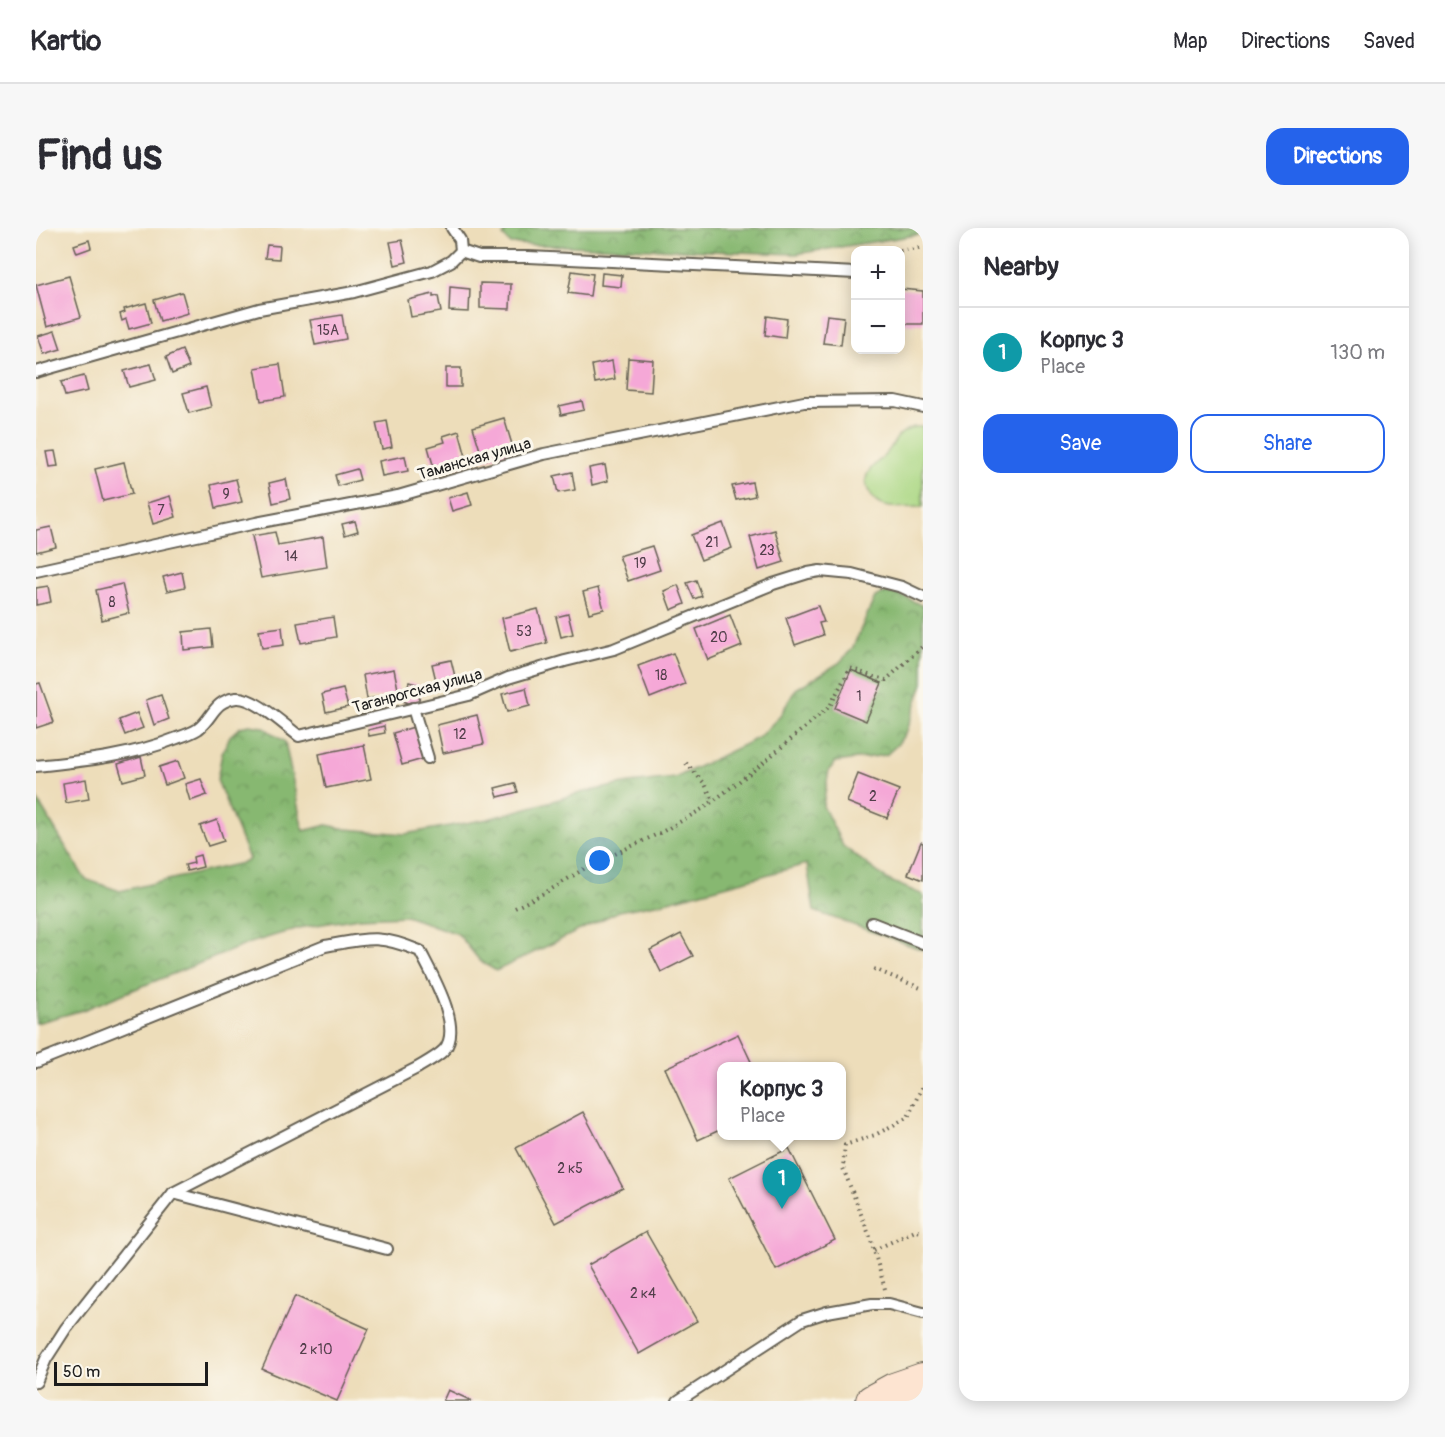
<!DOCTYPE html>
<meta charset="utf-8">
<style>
body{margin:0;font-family:Pangolin,sans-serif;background:#f7f7f7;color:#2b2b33}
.controls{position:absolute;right:18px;top:18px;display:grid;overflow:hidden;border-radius:12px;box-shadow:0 3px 15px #0003}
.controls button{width:54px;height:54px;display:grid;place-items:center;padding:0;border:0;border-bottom:2px solid #e1e1e2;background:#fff;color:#2b2b33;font:30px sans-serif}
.scale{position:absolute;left:18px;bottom:15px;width:154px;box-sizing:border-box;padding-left:6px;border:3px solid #1c1c1c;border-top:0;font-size:16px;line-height:21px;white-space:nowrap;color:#1c1c1c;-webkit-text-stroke:4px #fbf7ec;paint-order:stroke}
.you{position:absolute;left:564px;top:633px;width:21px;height:21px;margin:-15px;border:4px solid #fff;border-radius:50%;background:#1a73e8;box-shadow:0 0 0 9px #1a73e833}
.badge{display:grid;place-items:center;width:39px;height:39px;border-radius:50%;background:#2563eb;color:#fff;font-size:20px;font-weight:700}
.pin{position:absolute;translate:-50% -50px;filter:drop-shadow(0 2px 3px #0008)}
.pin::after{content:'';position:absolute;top:32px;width:21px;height:18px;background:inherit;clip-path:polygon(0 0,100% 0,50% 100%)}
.popup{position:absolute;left:681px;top:834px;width:129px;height:78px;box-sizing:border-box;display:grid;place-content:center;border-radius:12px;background:#fff;filter:drop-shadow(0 2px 4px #0005);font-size:20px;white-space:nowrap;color:#7c7c81}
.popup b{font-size:22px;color:#2b2b33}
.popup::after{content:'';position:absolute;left:50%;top:100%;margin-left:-12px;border:12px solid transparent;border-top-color:#fff}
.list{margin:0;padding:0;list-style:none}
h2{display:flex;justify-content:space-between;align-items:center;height:78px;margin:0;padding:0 24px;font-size:26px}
h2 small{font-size:20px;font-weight:400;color:#7c7c81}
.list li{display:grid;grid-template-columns:39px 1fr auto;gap:18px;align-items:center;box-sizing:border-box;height:90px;padding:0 24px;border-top:2px solid #e1e1e2}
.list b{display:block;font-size:22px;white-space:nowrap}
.list p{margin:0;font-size:20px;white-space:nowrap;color:#7c7c81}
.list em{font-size:20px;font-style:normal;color:#7c7c81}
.actions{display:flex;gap:12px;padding:18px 24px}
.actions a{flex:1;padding:14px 0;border:2px solid #2563eb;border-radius:18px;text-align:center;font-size:21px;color:#2563eb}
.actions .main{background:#2563eb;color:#fff}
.map{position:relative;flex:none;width:887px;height:1173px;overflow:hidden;border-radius:18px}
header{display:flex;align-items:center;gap:36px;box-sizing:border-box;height:84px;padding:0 30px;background:#fff;border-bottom:2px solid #e1e1e2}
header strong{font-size:28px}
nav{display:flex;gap:33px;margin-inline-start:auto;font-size:21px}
.intro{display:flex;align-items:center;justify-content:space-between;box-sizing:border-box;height:144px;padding:0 36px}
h1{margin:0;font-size:42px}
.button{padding:15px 27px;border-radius:18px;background:#2563eb;color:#fff;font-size:21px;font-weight:700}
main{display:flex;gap:36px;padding:0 36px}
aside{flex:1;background:#fff;border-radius:18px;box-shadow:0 3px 15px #0003}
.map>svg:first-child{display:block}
.green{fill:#aad783;stroke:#637a50;stroke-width:1.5}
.forest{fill:url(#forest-crowns);stroke:#526a46;stroke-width:1.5}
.building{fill:#f5a8d7}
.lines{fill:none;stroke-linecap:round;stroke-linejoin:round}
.lane-casing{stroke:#656053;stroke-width:14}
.secondary-casing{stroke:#656053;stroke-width:34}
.path{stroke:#656053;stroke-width:4;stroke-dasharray:1.5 4.5;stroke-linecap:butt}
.lane{stroke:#fff;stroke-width:10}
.secondary{stroke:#fde4d1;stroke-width:32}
.labels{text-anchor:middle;stroke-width:6;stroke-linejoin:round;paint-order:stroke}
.number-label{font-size:14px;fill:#523f4b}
.street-label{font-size:16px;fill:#1c1c1c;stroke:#fbf7ec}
</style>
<header>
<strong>Kartio</strong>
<nav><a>Map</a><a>Directions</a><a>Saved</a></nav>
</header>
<div class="intro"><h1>Find us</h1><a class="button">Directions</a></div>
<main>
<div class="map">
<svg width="887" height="1173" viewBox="0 0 887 1173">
<defs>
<pattern id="forest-crowns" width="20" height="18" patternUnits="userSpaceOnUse" patternTransform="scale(1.5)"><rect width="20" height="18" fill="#87b871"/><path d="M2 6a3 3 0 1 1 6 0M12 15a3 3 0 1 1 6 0" fill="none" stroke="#6e955c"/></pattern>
</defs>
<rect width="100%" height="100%" fill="#fbf7ec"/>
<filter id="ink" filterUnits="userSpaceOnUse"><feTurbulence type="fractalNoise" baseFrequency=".0167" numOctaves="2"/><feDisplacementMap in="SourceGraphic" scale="12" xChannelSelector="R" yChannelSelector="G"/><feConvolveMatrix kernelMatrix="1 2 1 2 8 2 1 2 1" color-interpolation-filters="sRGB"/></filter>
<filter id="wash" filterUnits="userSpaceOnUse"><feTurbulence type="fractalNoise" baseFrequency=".008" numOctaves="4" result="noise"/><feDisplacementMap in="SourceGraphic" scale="24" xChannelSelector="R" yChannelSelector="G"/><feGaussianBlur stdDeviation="1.35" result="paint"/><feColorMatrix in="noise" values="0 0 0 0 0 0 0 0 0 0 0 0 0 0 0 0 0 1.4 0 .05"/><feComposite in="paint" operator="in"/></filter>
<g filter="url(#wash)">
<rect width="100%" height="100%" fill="#edddba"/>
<path class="green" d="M878,199H887V279C875,279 860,281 849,278C842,277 839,273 835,267C822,248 836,239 848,228C862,214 855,208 878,199Z"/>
<g class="forest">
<path d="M472,0H887V6L760,26L475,16L467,8Z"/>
<path d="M848,365L863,366L887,378V455L871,503L861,517L850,527L800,534L793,542L787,578L807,618L852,652L887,667V722L778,683L771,636L625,675L583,683L460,743L444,733L422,706L370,688L322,690L263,700L214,715L47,782L0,795V570L49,651L84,663L210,634L213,631L181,552L186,525L194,508L204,499L214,497L227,499L249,514L267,603L291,597L310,601L369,606L452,591L548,564L593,555L639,550L722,510L743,489L760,461L803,435L816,421L839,369Z"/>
</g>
<g id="blocks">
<g class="building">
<path d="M53,12L55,20L41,25L38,17Z"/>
<path d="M366,12L371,34L359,37L354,14Z"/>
<path d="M231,17L244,18L243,31L229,30Z"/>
<path d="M536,43L557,46L554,68L532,65Z"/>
<path d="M566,45L586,47L585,59L565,57Z"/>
<path d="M33,48L45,89L11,99L0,57Z"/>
<path d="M444,55L475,56L474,81L444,80Z"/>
<path d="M414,59L434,61L433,84L413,83Z"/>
<path d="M864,61L887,63V96H864Z"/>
<path d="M146,64L152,85L124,93L118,72Z"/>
<path d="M397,66V69L402,68L405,84L375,89L372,72Z"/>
<path d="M110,75L115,95L93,101L90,91L86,93L84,86L89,84L88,81Z"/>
<path d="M306,87L310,111L279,117L274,92Z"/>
<path d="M791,87L808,89L805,117L787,115Z"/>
<path d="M731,88L751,91L749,110L729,107Z"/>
<path d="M19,103L25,121L8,126L2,108Z"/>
<path d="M146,122L153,139L136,146L130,129Z"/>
<path d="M592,130L617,132L615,164L590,162Z"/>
<path d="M576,133L579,151L559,155L556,137Z"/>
<path d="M115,136L120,152L93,159L88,143Z"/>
<path d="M244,136L249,169L225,173L219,140Z"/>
<rect x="410" y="140" width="15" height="19"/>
<path d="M48,148L52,163L29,168L25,154Z"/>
<path d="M170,159L175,179L153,185L147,165Z"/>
<path d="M546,173L548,182L525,187L523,178Z"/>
<path d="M468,190L478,223L447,232L437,199Z"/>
<path d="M351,193L356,219L346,221L340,195Z"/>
<path d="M423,203L432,236L414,241L412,237L398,240L392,219L409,214L407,208Z"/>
<path d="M19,223L22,238L13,239L10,224Z"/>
<path d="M369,228L372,243L346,248L343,233Z"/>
<path d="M88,234L96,266L67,273L59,241Z"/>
<path d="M569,237L572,253L556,257L553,240Z"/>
<path d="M321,241L324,252L302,258L299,247Z"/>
<path d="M536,244L539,262L522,265L518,248Z"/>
<path d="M200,251L206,274L180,280L175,257Z"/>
<path d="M250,251L254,271L237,275L233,255Z"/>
<path d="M716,254L719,268L700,272L696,258Z"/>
<path d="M432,264L436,277L416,283L412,270Z"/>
<path d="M134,268L140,289L117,296L111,275Z"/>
<path d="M319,293L322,303L309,307L306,296Z"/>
<path d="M687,295L696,320L665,332L655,307Z"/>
<path d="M15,299L20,319L0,324V302Z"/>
<path d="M739,302L748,334L723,342L714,309Z"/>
<path d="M239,304L242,317L287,309L291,339L225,350L216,308Z"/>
<path d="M616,318L624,342L592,353L583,328Z"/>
<path d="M146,344L149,359L131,363L127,349Z"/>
<path d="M660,352L666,368L658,371L651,355Z"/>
<path d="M86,356L93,385L66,392L60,362Z"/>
<path d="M642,357L649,376L635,382L628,363Z"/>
<path d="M12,358L15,374L0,377V360Z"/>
<path d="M562,360L568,381L553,385L547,364Z"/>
<path d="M782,378L788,394L783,395L787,407L759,417L750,390Z"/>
<path d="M502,381L511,415L474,424L466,390Z"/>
<path d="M532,386L537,406L525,409L520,389Z"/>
<path d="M694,387L706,418L672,432L660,401Z"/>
<path d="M297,389L300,409L265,415L261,395Z"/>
<path d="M246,399L248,417L226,420L223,402Z"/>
<path d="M175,401L177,419L148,422L147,404Z"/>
<path d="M637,425L649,456L614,470L602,438Z"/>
<path d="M415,432L421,457L402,461L396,436Z"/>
<path d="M358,441L363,466L331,471L327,447Z"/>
<path d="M815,442L846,455L830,493L799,480Z"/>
<path d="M373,454L387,458L381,478L367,473Z"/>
<path d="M4,455L18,494L0,500V456Z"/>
<path d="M490,460L494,478L471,484L466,466Z"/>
<path d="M307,461L312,479L290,484L286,466Z"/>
<path d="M125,467L133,491L118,497L110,472Z"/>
<path d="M101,485L107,500L89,507L83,492Z"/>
<path d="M441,487L448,516L407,525L401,497Z"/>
<path d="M348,498L349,505L333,508L332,502Z"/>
<path d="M378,499L387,531L366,537L357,505Z"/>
<path d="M328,517L335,551L290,560L283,526Z"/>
<path d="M105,529L109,547L87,553L82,536Z"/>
<path d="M142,533L148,550L129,557L123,539Z"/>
<path d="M822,546L863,562L851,590L811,574Z"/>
<path d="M50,551L53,571L30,575L27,555Z"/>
<path d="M165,551L171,567L154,573L149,556Z"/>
<path d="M479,555L482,564L462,569L459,560Z"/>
<path d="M181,592L188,613L172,618L164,598Z"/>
<path d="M885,614L887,615V652L872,646Z"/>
<path d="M164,627L167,639L151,643L149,637L158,635L157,629Z"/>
<path d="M645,706L657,728L625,744L614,722Z"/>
<path d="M702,806L717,838H686V901L662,912L629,840Z"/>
<path d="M547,884L587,960L520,995L480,920Z"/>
<path d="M753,920L799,1012L740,1042L693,950Z"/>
<path d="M610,1004L661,1093L603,1126L552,1037Z"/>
<path d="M259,1068L333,1101L301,1173L226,1141Z"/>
<path d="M412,1162L436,1173H407Z"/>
</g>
</g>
</g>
<g filter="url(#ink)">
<use href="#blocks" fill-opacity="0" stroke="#656053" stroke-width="1.5"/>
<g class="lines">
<defs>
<g id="lane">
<path d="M425,23L443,29H493L820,45"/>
<path d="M0,144L223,81L318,64L396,43L415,33L425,23L424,12L416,0"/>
<path d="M0,343L220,295L362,268L508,226L768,174L859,173L887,179"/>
<path d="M377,480L392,530"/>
<path d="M0,538C48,533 96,528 141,510C147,508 156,505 162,501C177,490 177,473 200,470C218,468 248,497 263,508L433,467L472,450L529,433L578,421L737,356L772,345L784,343L816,346L866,359L887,369"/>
<path d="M836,695L887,715"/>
<path d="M0,834L289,718C332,710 343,706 384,723C395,745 428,800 408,822C401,829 389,835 381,840L137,965L30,1100L10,1131L0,1154"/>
<path d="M137,965L351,1021"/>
<path d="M642,1173L766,1092L791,1084L836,1076H853L887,1085"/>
</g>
<path id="secondary" d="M836,1173L858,1161L887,1151"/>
</defs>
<use href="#lane" class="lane-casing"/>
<use href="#secondary" class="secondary-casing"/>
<g class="path">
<path d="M864,23L887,19"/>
<path d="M650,535L669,556L677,573"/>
<path d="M479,680L514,662L551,639L626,604L668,580L722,539L794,478L814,440L838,449L850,452L887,418"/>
<path d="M838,741L887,761"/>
<path d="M838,1022L879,1003L887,1004"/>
<path d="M849,1061L834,1009L807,940L809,917L839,907L872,889L887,857"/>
</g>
<use href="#lane" class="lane"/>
<use href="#secondary" class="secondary"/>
</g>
</g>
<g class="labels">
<g class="number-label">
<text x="292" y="107">15А</text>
<text x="190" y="271">9</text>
<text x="125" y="287">7</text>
<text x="676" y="319">21</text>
<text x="731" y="327">23</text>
<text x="255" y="333">14</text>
<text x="604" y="340">19</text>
<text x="76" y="379">8</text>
<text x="488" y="408">53</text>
<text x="683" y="414">20</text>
<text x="625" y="452">18</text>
<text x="823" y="473">1</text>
<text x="424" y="511">12</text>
<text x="837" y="573">2</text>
<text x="534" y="945">2 к5</text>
<text x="607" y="1070">2 к4</text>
<text x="280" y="1126">2 к10</text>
</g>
<g class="street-label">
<text transform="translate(438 230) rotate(-16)" y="6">Таманская улица</text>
<text transform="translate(381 462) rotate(-15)" y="6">Таганрогская улица</text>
</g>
</g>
</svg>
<div class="controls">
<button>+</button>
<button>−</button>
</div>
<div class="scale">50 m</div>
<div class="you"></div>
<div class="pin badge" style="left:746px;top:981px;background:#0f9aa8">1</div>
<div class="popup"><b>Корпус 3</b>Place</div>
</div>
<aside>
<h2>Nearby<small></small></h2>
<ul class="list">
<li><span class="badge" style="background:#0f9aa8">1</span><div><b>Корпус 3</b><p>Place</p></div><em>130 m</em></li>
</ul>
<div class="actions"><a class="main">Save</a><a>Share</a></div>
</aside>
</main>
